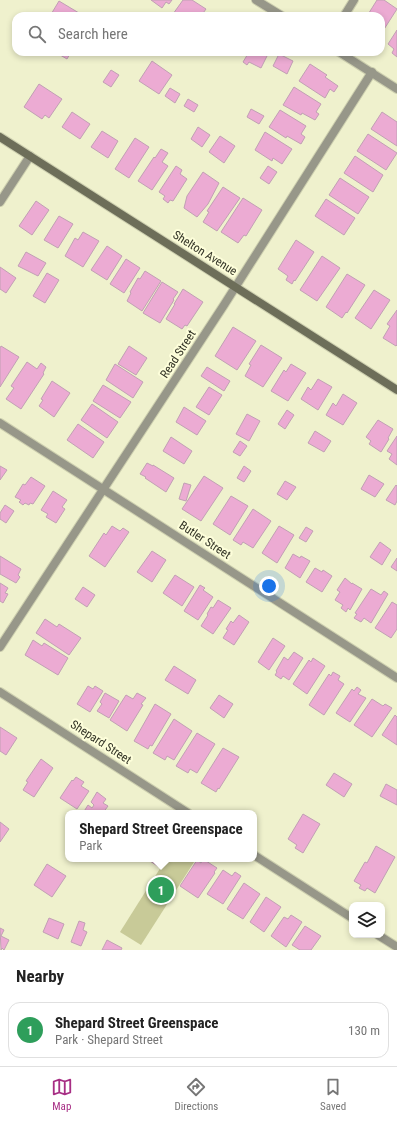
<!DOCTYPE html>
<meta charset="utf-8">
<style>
body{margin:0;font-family:"Roboto Condensed",sans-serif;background:#f2f2f2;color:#222}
.controls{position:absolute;right:12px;bottom:12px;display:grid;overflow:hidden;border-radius:8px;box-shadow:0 2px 6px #0003}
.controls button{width:36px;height:36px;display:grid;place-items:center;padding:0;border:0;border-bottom:1px solid #e0e0e0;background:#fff;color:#222;font:20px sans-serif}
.you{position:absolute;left:269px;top:586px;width:14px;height:14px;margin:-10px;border:3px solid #fff;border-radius:50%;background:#1a73e8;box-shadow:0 0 0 6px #1a73e833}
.badge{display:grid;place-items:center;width:26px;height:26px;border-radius:50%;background:#a72e84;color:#fff;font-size:13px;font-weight:700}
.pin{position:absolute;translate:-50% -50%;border:2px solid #fff;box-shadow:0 1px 4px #0006}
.popup{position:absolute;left:65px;top:810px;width:192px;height:52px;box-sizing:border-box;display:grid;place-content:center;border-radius:8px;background:#fff;filter:drop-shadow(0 1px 3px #0005);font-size:13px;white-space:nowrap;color:#767676}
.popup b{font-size:15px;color:#222}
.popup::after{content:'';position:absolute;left:50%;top:100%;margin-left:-8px;border:8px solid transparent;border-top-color:#fff}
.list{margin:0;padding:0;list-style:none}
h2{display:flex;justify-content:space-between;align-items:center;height:52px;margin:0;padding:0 16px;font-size:17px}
h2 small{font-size:13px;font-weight:400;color:#767676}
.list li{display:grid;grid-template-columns:26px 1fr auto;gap:12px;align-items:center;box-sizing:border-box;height:56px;margin:0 8px 8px;padding:0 8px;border:1px solid #e0e0e0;border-radius:12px}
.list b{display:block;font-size:15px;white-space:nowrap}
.list p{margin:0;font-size:13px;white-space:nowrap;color:#767676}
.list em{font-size:13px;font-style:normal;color:#767676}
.icon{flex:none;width:22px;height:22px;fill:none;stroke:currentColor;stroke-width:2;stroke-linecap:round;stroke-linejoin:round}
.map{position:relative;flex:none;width:397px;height:950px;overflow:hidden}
.search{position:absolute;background:#fff;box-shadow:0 2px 6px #0003;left:12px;right:12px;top:12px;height:44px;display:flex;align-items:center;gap:10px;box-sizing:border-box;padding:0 14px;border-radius:12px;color:#767676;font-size:15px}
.sheet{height:116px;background:#fff}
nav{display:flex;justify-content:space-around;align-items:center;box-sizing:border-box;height:56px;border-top:1px solid #e0e0e0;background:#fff;font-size:11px;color:#767676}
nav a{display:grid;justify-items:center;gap:2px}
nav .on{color:#a72e84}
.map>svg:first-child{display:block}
.green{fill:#c8ca98}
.building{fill:#ecabd3;stroke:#c1a0b4}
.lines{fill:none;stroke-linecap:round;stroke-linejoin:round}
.street-casing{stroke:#cdcfaf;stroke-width:10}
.secondary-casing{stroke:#cdcfaf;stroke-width:10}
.street{stroke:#979789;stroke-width:8}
.secondary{stroke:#6d6e59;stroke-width:8}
.labels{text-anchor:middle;stroke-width:4;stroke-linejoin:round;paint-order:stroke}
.street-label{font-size:12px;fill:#343527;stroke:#fdfeda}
</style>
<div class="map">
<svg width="397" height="950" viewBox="0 0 397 950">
<rect width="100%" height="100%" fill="#eff1cd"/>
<path class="green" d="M166,859H196L141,945L120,932Z"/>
<g class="building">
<path d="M151,0H172L169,4L166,2L162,8Z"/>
<path d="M183,0H192L206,9L201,16H176L173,14Z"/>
<path d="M377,0H384L397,9L381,34V16H367Z"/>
<path d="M59,1L79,13L77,16H50Z"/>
<path d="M397,30V57L392,53L394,49L388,44Z"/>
<path d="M55,52H71L67,59Z"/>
<path d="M249,52H269L261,68L249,62L247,65L243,62Z"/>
<path d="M279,54L293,61L287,74L273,66Z"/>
<path d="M152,61L172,75L159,94L139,81Z"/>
<path d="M310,64L327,75L325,77L338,86L334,92L330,89L325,98L299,81Z"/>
<path d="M111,70L119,75L111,87L103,82Z"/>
<path d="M39,84L62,99L49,118L45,115L42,119L24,107Z"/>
<path d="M294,87L321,104L316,112L319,114L315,120L302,113L301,115L283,105Z"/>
<path d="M170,88L180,94L175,103L165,96Z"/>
<path d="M188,99L198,105L194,112L184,106Z"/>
<path d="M251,109L264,116L259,124L247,117Z"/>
<path d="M280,110L306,126L301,134L305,137L301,144L287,136L286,138L269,127Z"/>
<path d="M72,112L90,124L80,139L62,127Z"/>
<path d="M382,112L397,122V146L371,129Z"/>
<path d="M198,127L210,135L202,147L191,139Z"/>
<path d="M102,131L118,141L108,158L91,147Z"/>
<path d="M265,132L292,149L282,164L273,158L272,161L255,150Z"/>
<path d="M368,134L397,153L386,170L357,151Z"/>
<path d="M220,136L235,146L224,163L209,152Z"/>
<path d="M135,138L149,147L129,178L115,169Z"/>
<path d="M161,149L168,153L162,162L168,166L152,190L138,181L154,157L155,158Z"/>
<path d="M355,156L383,175L373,192L344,173Z"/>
<path d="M176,166L182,170L180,174L187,179L173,201L170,200L168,203L163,199L165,196L159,192Z"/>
<path d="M268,166L277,172L269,184L260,178Z"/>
<path d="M203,172L219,183L208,204L197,217L184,208L187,196Z"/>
<path d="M340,178L369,197L358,214L329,195Z"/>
<path d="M223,187L240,198L217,231L203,222L209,212L207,211Z"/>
<path d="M243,198L262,210L246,236L244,235L238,243L221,232Z"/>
<path d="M326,199L355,218L344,235L315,216Z"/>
<path d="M36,201L49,210L32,235L19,226Z"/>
<path d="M59,216L73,224L58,248L44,240Z"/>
<path d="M83,232L99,241L83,267L65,256L75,238L78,240Z"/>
<path d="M296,240L314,252L295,281L294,280L292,284L286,280L288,276L278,269Z"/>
<path d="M107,246L122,256L107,280L91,270Z"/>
<path d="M26,252L46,263L38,276L18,266Z"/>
<path d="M322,256L340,268L317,301L300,290Z"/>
<path d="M126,259L140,268L124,293L110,284Z"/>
<path d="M0,267L16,278L6,293L0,289Z"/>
<path d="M145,271L161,281L142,311L127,301L131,293L130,292L138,278L140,279Z"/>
<path d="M47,273L59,280L45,303L33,296Z"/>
<path d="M347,274L365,285L347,313L346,312L342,318L326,307Z"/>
<path d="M162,282L178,292L173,299L174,300L160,323L143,313Z"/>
<path d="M183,289L203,302L187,326L185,325L182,329L166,319L175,304H174Z"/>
<path d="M374,290L390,300L371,329L355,318Z"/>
<path d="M397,310V345L396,346L383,338L390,326L387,324Z"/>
<path d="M233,327L256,341L237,370L215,356Z"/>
<path d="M261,345L282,358L263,387L245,376L251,365L249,364Z"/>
<path d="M1,346L19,357L0,387V348Z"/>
<path d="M129,346L147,358L136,375L118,364Z"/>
<path d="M27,362L37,369L41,363L46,367L43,373L44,374L21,409L6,399L14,388L11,386Z"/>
<path d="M115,364L143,382L133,398L106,380Z"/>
<path d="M291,364L306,373L288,401L271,391L284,370L286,372Z"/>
<path d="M207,367L230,381L224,391L201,376Z"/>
<path d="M318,379L332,387L318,410L301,399L308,387L311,390Z"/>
<path d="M52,381L70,393L54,417L39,406L43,400L41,399Z"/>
<path d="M103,385L131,402L120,418L93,401Z"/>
<path d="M209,387L222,395L209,415L196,407Z"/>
<path d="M343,394L357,403L343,425L326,415L333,403L336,406Z"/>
<path d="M92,404L118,422L107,438L81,420Z"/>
<path d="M184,407L206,421L197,435L176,422Z"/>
<path d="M287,410L294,415L285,429L278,424Z"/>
<path d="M247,414L260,421L249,441L236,434Z"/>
<path d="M378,420L393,429L388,438L389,439L381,452L369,444L371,441L366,437Z"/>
<path d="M78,424L104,442L93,458L67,440Z"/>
<path d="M315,431L331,441L324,452L308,443Z"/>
<path d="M397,436V465L389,459L392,454L387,451Z"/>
<path d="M171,437L192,451L184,464L163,451Z"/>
<path d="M240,441L247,446L240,456L233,452Z"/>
<path d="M147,463L153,466V465L174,478L166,492L145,478L146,477L140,474Z"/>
<path d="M0,466L7,470L0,480Z"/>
<path d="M244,466L251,471L244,482L237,478Z"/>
<path d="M369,475L384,484L375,497L361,489Z"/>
<path d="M204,476L223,488L201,521L182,509Z"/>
<path d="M31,477L45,486L33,504L30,503L29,505L25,503L23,505L19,502L21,500L15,497L23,484L25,485Z"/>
<path d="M285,481L296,487L287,500L277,494Z"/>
<path d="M184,483L191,485L186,501L179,499Z"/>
<path d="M396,485L397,486V501L395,505L386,500Z"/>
<path d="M53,491L67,500L62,507L65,509L56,523L46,517L48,514L41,510Z"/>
<path d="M231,496L248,506L230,535L213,524Z"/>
<path d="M5,505L14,511L6,523L0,519V513Z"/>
<path d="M253,509L271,521L253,548L243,542L241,545L233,540Z"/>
<path d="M112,526L120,531L123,528L129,532L105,567L89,556L104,533L106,535Z"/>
<path d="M279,526L294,535L277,563L262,553Z"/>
<path d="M306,527L313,531L306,542L299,538Z"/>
<path d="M380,542L391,550L382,565L370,557Z"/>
<path d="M152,551L166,560L152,582L137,572Z"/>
<path d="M293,554L300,558L301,556L310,561L300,578L285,568Z"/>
<path d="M0,556L21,569L18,575L20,577L16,583L0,574Z"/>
<path d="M397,558V571L391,567Z"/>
<path d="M315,568L322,572L323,570L332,576L322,592L306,582Z"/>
<path d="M175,575L194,587L182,606L163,593Z"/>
<path d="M345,578L352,584V583L362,589L350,610L348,608L346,612L341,608L343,605L335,600L340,592L337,590Z"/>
<path d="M0,583L8,588L5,593L8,594L3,603L0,601Z"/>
<path d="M200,585L205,588L203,590L213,597L198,620L184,611Z"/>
<path d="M83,587L95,595L87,607L75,599Z"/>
<path d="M371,589L381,595L384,591L388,594L371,623L364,618L361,622L354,618L357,614L355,613Z"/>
<path d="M218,600L231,608L213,634L201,626L208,615L207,614L211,607L213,608Z"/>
<path d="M392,602L397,605V629L391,638L375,628Z"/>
<path d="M239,615L249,622L234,645L223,638L228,630L226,629L231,621L233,623Z"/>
<path d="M45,619L57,627L59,624L81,638L69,655L36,633Z"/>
<path d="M273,638L285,646L269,670L258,662Z"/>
<path d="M33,640L42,646L44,643L68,658L58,675L25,655Z"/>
<path d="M294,652L303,658L289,680L283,676L281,679L275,675L277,672L276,671L284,657L288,660Z"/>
<path d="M313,658L325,666L307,694L293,684L309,660L311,662Z"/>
<path d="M174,666L196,680L188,694L165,680Z"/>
<path d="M333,672L340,676L338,680L344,684L324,715L309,705L329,674L331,676Z"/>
<path d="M88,686L93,689L95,686L103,691L90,712L77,704Z"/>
<path d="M357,687L361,690L358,694L366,698L350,722L336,713L352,689L354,691Z"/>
<path d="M105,693L119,701L109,718L97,711L102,704L100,702Z"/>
<path d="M137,693L146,698L141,704L143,705L127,731L110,720L126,695L133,699Z"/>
<path d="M219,695L233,704L224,718L210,708Z"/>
<path d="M372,699L383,706L385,704L392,708L372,737L354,725Z"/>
<path d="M155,704L171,714L152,746L150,745L148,749L134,741Z"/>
<path d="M395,715L397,717V745L382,735Z"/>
<path d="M174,719L192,731L174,760L167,756L165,760L153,753Z"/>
<path d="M0,727L17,738L6,755L0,751Z"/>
<path d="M197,733L215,744L197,773L190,769L188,773L176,766Z"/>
<path d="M223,748L239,757L219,789L218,788L216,792L201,783Z"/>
<path d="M41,759L53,768L34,797L23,790L28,782L26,781Z"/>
<path d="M334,773L352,784L344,797L326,785Z"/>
<path d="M76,777L84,782L81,786L89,791L77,809L60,798L72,780L73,781Z"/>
<path d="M386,784L397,790V805L380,796Z"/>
<path d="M97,792L106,799L103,803L108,806L103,813H83L88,805L92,808L94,805L91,802Z"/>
<path d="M303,814L320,824L303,853L295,848L297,845L288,839Z"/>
<path d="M0,822L9,829L0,842Z"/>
<path d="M376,846L395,857L375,893L367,888L365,891L359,888L361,885L354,881L365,862L367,863Z"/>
<path d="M147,859H164L159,867Z"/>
<path d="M203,859L217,868L214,872L215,873L198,898L180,886L197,860L201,863Z"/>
<path d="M47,864L66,876L52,897L34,885Z"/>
<path d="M223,870L232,876L235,872L241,876L223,904L207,894Z"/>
<path d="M244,883L260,894L243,919L227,909Z"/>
<path d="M266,897L281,907L264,932L250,922Z"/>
<path d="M291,915L302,922L286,947L271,936L284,917L288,919Z"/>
<path d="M49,918L64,924L58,939L43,932Z"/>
<path d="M79,921L85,923L83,930L87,932L81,946L71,942Z"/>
<path d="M305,926L321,936L311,950H300L292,945Z"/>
<path d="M0,928L4,930L1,936L9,940L4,950L2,948L1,950Z"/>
<path d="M107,940L122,948L121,950H102Z"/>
</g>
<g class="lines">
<defs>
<g id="street">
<path d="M256,0L282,16"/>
<path d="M344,16L354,0"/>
<path d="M339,52L397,89"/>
<path d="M0,202L30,156"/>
<path d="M0,423L397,678"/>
<path d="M0,647L224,305L372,72"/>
<path d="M0,692L188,813"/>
<path d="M254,855L352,918"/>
<path d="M378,935L397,947"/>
</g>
<path id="secondary" d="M0,137L397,390"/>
</defs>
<use href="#street" class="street-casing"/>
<use href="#secondary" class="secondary-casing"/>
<use href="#street" class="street"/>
<use href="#secondary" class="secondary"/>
</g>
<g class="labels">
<g class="street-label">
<text transform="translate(205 253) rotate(32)" y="4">Shelton Avenue</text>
<text transform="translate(178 354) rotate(-57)" y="4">Read Street</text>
<text transform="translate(205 540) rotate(33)" y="4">Butler Street</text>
<text transform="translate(101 742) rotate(33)" y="4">Shepard Street</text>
</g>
</g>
</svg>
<div class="controls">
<button><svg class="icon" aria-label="layers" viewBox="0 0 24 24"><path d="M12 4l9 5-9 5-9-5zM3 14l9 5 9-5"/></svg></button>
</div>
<div class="you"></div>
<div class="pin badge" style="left:161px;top:890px;background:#2e9e5b">1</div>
<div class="popup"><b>Shepard Street Greenspace</b>Park</div>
<div class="search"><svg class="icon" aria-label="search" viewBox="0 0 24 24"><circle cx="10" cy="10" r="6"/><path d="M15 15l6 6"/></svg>Search here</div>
</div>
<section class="sheet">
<h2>Nearby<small></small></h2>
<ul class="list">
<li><span class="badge" style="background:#2e9e5b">1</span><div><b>Shepard Street Greenspace</b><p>Park · Shepard Street</p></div><em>130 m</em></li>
</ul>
</section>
<nav>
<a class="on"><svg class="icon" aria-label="map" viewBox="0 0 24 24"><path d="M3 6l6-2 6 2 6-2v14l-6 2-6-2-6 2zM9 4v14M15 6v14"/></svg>Map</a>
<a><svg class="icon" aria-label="directions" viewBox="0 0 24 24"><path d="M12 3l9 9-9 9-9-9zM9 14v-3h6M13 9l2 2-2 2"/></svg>Directions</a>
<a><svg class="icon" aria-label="saved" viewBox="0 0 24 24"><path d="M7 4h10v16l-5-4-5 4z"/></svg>Saved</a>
</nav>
